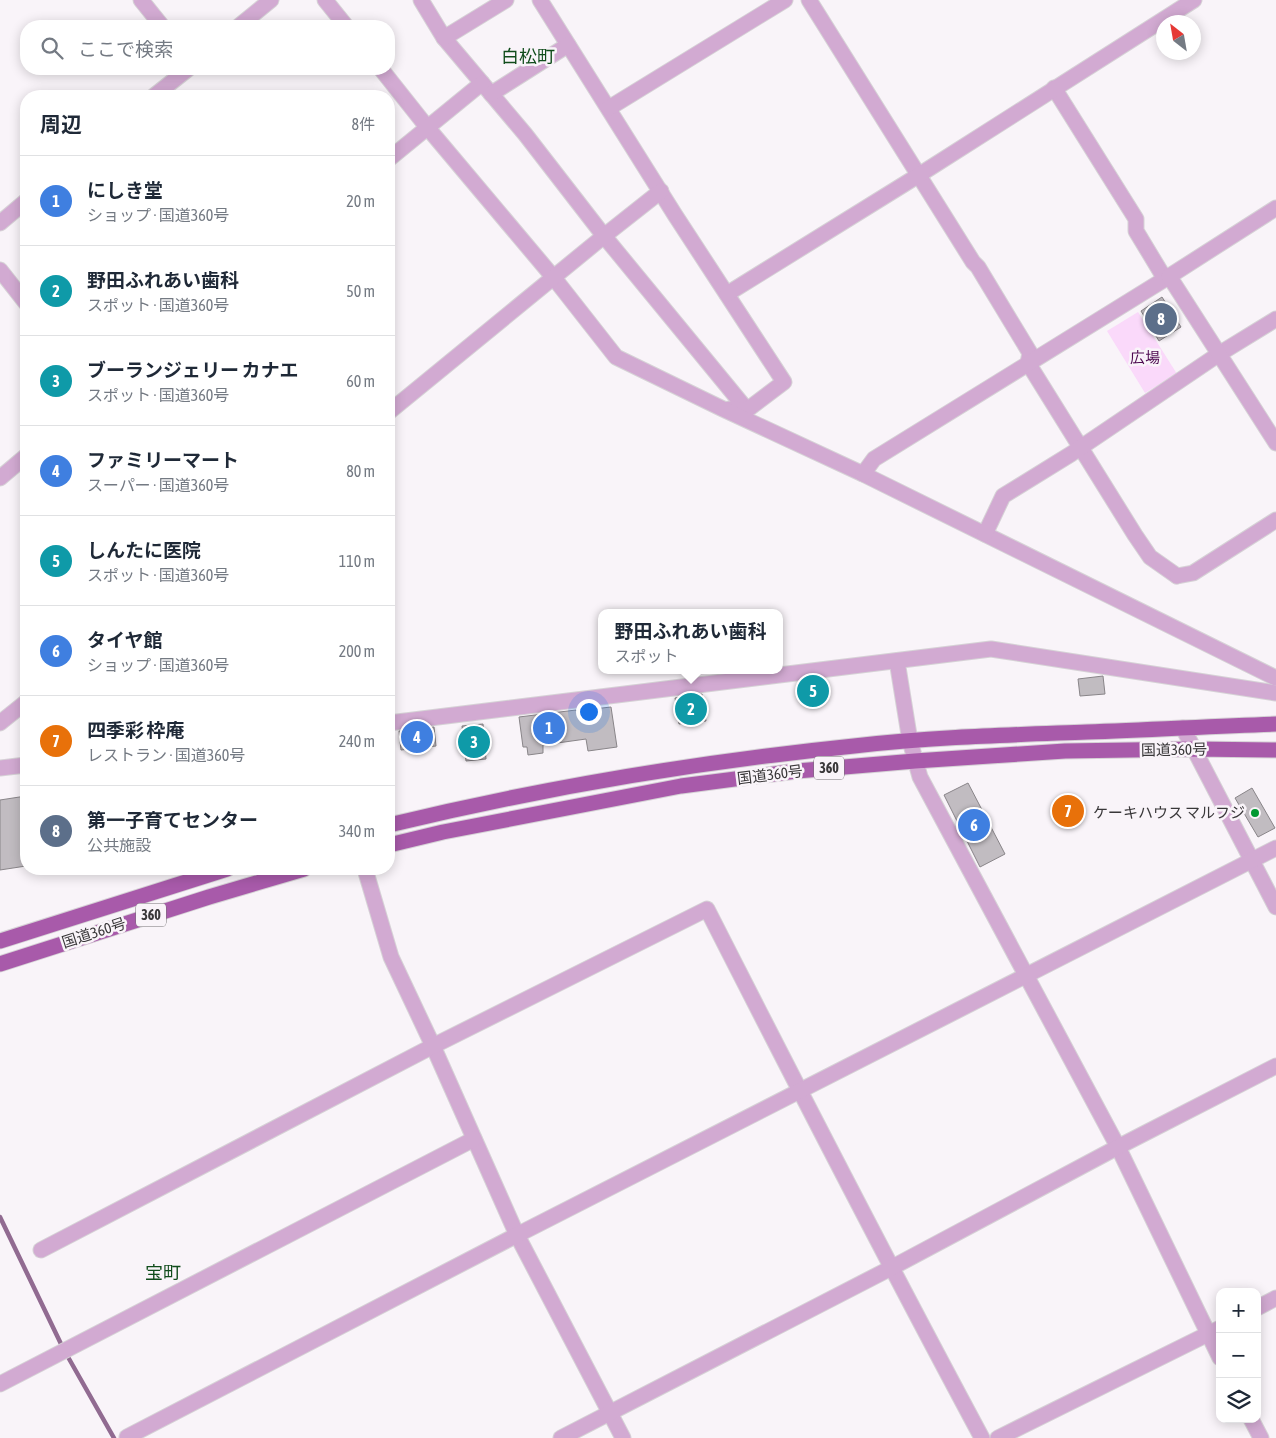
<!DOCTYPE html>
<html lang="ja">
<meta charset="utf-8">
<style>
body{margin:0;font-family:"Asap Condensed","Noto Sans JP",sans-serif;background:#f2f2f3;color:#1f2937}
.controls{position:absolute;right:15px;bottom:15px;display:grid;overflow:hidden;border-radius:10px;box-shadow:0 2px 12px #0003}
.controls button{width:45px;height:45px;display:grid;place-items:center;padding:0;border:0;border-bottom:1px solid #e0e1e3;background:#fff;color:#1f2937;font:25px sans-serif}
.compass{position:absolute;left:1156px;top:15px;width:45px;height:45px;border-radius:50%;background:#fff;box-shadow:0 2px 12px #0003;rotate:329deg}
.you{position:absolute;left:588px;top:711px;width:18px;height:18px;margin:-12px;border:4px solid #fff;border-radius:50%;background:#1a73e8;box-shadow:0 0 0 8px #1a73e833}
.badge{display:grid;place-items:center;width:32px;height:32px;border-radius:50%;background:#d93025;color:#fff;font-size:16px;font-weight:700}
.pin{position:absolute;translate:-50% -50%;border:2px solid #fff;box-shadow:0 1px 5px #0006}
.popup{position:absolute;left:598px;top:609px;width:185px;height:65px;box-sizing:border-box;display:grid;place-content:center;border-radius:10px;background:#fff;filter:drop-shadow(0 1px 4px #0005);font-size:16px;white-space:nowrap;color:#747a83}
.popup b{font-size:19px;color:#1f2937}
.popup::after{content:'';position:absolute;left:50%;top:100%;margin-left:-10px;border:10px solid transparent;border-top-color:#fff}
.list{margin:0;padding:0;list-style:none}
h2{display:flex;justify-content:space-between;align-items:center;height:65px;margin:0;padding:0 20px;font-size:21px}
h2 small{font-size:16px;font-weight:400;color:#747a83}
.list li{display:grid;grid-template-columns:32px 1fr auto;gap:15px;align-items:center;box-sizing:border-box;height:90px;padding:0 20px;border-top:1px solid #e0e1e3}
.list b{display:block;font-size:19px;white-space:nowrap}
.list p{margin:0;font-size:16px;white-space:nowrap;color:#747a83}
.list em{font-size:16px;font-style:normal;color:#747a83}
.icon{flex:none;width:28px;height:28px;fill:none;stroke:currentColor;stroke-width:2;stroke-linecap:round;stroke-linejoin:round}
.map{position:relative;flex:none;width:1276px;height:1438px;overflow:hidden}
.search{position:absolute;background:#fff;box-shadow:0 2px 12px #0003;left:20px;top:20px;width:375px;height:55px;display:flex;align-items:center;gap:12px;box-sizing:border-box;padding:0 18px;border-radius:20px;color:#747a83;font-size:19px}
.panel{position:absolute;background:#fff;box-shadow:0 2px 12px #0003;left:20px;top:90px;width:375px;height:785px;border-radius:20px}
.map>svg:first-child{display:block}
.green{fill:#fad9fa}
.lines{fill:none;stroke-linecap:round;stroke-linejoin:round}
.stream{stroke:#916b91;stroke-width:4.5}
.building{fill:#c1bcc1;stroke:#898589}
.minor-casing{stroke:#d6d2d6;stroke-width:17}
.tertiary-casing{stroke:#d6d2d6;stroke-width:17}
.trunk-casing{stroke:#d6d2d6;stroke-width:17}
.minor{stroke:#d2aad2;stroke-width:15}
.tertiary{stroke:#d2aad2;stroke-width:15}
.trunk{stroke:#a85aaa;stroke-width:15}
.poi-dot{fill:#019831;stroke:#f9f4f9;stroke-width:2}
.labels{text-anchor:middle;stroke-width:5;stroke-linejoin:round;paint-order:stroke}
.shield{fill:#f9f4f9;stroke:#737073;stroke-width:1}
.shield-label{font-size:14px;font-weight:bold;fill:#393739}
.park-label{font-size:15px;fill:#4d0950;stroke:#f9f4f9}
.street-label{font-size:15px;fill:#393739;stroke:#f9f4f9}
.poi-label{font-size:15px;fill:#393739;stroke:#f9f4f9;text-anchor:end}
.quarter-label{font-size:18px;fill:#104c1b;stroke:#f9f4f9}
</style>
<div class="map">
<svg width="1276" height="1438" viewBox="0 0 1276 1438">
<rect width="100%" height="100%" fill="#f9f4f9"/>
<path class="green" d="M1138,312L1177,374L1145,393L1107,331Z"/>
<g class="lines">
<g class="stream">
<path d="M0,1217L62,1346"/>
<path d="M68,1357L114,1438"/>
</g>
</g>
<g class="building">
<path d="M1162,297L1181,327L1159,341L1141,311Z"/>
<path d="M1103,676L1105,694L1080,696L1078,679Z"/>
<path d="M826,681L829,698L799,701L797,684Z"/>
<path d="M702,694L706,721L679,724L675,698Z"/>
<path d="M611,707L617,747L588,751L586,739L543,745V753L528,755L527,747H523L519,717L576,710V711Z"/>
<path d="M483,724L486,759L466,761L462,726Z"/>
<path d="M434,727L436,746L401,750L399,731Z"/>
<path d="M968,783L1005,854L980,867L944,795Z"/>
<path d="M1252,788L1275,828L1258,837L1235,798Z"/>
<path d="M1072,795L1084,815L1064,827L1052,806Z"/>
<path d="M26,796V866L0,870V800Z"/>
</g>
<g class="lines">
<defs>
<g id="minor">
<path d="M141,0L162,26"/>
<path d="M325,0L346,26"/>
<path d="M421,0L444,38L525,134L604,236L747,410"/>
<path d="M540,0L675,215L784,382L747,410L729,409"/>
<path d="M809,0L973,262L978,267L1030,353L1028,363L1135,535L1150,557L1177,576"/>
<path d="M239,26L271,0"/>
<path d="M444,38L506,0"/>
<path d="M381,69L427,127L554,278L616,357L723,409L863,474L1276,678"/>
<path d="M491,94L568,45"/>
<path d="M154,96L188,69"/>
<path d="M609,108L785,0"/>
<path d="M389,159L482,83"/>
<path d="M0,223L26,201"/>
<path d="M0,270L26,303"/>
<path d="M389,412L604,236L661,191"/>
<path d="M863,474L874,459L1165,279L1276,208"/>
<path d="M0,478L26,456"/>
<path d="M985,534L1003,496L1071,454L1219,354L1276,319"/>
<path d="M897,661L910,741L920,777L1118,1147L1220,1358"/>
<path d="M0,723L26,702"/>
<path d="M389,723L991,649L1276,693"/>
<path d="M1183,728L1276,907"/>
<path d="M0,768L26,765"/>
<path d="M365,869L391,957L433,1046L517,1235L623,1438"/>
<path d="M41,1250L433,1046L707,909C797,1086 888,1263 982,1438"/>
<path d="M1257,1308L1276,1298"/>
<path d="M0,1384L474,1139"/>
<path d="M1251,1419L1261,1438"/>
<path d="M127,1437L517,1235L1276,848"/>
<path d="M998,1438L1220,1328"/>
</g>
<g id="tertiary">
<path d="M1054,88L1136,219V231L1165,279"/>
<path d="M1169,276L1276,443"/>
<path d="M727,294L919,175L1194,0"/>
<path d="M1177,576L1193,573L1276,520"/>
<path d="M561,1438L891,1268L1118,1147L1276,1066"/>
</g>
<g id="trunk">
<path d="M389,825C542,788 697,762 854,746C931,737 1009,735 1087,732C1150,730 1213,726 1276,724"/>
<path d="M389,845L443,832L681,786L797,771L915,761L1065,751L1194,749L1276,750"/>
<path d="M0,941L227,869"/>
<path d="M0,964L209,897L304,869"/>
</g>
</defs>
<use href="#minor" class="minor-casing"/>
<use href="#tertiary" class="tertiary-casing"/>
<use href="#trunk" class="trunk-casing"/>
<use href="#minor" class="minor"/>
<use href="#tertiary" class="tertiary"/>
<use href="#trunk" class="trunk"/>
</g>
<circle class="poi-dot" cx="1255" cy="813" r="5"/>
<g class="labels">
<g class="shield">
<rect x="814" y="756.5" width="30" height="23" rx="4"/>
<rect x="136" y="903.5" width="30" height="23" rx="4"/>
</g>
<g class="shield-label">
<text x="829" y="773">360</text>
<text x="151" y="920">360</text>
</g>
<g class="park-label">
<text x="1145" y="363">広場</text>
</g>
<g class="street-label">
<text transform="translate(1174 750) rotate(-1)" y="5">国道360号</text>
<text transform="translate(770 775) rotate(-7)" y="5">国道360号</text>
<text transform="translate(94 933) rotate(-18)" y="5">国道360号</text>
</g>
<g class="poi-label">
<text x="1245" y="818">ケーキハウス マルフジ</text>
</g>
<g class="quarter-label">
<text x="528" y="63">白松町</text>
<text x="163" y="1279">宝町</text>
</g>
</g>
</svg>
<div class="controls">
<button>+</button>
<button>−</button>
<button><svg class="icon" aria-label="layers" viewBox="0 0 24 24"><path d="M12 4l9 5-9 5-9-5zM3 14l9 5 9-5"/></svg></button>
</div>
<svg class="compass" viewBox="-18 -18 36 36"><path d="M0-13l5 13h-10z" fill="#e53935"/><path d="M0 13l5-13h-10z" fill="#747a83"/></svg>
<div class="you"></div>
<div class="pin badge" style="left:549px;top:728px;background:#3f7fe0">1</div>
<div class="pin badge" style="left:691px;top:709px;background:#0f9aa8">2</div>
<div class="popup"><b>野田ふれあい歯科</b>スポット</div>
<div class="pin badge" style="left:474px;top:742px;background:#0f9aa8">3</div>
<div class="pin badge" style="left:417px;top:737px;background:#3f7fe0">4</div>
<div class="pin badge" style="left:813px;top:691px;background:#0f9aa8">5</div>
<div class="pin badge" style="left:974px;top:825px;background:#3f7fe0">6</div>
<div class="pin badge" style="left:1068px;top:811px;background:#e8710a">7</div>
<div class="pin badge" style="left:1161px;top:319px;background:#5c6f8a">8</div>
<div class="search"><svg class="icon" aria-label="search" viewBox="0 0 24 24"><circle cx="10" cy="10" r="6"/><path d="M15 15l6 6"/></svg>ここで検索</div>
<section class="panel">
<h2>周辺<small>8件</small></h2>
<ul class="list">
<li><span class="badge" style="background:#3f7fe0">1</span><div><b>にしき堂</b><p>ショップ · 国道360号</p></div><em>20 m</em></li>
<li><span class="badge" style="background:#0f9aa8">2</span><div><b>野田ふれあい歯科</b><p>スポット · 国道360号</p></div><em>50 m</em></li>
<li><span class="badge" style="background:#0f9aa8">3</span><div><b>ブーランジェリー カナエ</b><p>スポット · 国道360号</p></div><em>60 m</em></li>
<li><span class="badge" style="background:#3f7fe0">4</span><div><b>ファミリーマート</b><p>スーパー · 国道360号</p></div><em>80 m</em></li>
<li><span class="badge" style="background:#0f9aa8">5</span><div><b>しんたに医院</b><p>スポット · 国道360号</p></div><em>110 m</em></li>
<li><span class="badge" style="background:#3f7fe0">6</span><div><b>タイヤ館</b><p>ショップ · 国道360号</p></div><em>200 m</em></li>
<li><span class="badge" style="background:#e8710a">7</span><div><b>四季彩 枠庵</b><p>レストラン · 国道360号</p></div><em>240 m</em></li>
<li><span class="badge" style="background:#5c6f8a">8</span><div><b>第一子育てセンター</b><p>公共施設</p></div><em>340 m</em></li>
</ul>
</section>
</div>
